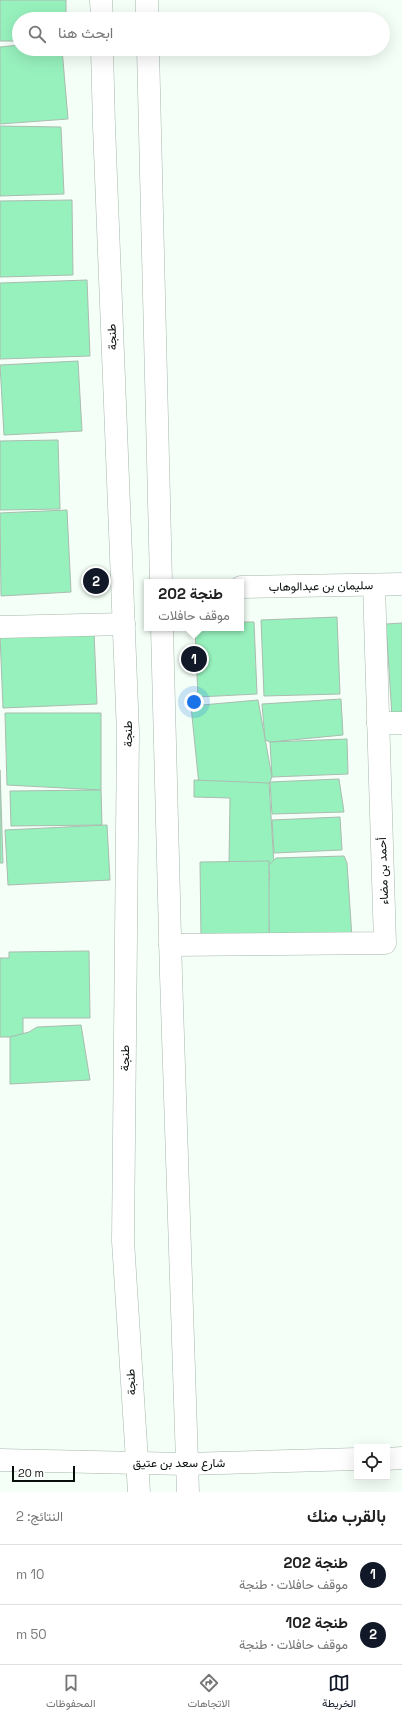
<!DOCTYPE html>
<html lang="ar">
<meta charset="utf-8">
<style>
body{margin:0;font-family:"Space Grotesk",Vazirmatn,sans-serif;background:#f2f2f2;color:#222;direction:rtl}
.controls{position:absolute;right:12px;bottom:12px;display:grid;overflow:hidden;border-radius:0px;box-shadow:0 4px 16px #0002}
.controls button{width:36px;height:36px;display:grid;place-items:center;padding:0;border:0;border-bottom:1px solid #e0e0e0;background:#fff;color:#222;font:20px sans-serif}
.scale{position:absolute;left:12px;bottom:10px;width:63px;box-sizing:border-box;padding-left:4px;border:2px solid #080e0b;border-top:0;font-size:11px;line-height:14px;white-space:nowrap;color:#080e0b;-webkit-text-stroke:3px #fff;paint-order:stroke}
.you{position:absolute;left:194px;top:702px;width:14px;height:14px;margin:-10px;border:3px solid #fff;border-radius:50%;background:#1a73e8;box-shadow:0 0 0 6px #1a73e833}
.badge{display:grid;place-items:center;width:26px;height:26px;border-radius:50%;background:#111827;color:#fff;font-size:13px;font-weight:700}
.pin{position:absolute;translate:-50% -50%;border:2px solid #fff;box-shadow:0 1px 4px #0006}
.popup{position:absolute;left:144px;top:579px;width:100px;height:52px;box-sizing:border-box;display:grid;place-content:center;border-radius:0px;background:#fff;filter:drop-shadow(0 1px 3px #0005);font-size:13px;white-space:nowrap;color:#767676}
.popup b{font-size:15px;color:#222}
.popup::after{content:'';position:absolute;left:50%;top:100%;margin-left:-8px;border:8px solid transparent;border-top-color:#fff}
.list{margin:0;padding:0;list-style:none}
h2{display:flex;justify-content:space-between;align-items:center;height:52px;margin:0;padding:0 16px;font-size:17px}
h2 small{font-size:13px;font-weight:400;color:#767676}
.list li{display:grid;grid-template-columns:26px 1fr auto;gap:12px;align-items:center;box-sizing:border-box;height:60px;padding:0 16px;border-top:1px solid #e0e0e0}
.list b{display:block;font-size:15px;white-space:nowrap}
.list p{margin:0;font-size:13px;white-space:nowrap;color:#767676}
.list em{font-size:13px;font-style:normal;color:#767676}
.icon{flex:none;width:22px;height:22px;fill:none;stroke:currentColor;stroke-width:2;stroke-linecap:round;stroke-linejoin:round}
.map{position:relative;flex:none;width:402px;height:1492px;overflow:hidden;direction:ltr}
.search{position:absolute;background:#fff;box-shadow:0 4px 16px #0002;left:12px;right:12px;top:12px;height:44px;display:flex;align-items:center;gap:10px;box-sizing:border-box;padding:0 14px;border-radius:22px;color:#767676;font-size:15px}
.sheet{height:172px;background:#fff}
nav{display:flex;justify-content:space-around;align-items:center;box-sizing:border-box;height:56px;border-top:1px solid #e0e0e0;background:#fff;font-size:11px;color:#767676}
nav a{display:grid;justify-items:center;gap:2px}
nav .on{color:#111827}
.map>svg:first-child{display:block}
.building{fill:#97f1bd;stroke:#aabcb0}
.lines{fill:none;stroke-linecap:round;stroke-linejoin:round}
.minor-casing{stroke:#a6b7ac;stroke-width:23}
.minor{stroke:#fff;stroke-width:22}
.labels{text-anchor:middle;stroke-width:3;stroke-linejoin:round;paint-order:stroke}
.street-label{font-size:12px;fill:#080e0b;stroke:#fff}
</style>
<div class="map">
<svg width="402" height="1492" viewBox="0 0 402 1492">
<rect width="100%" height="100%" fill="#f3fff7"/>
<g class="building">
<path d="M0,0H66V19H19V41H0Z"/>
<path d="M19,45V49H62L68,119L0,124V47Z"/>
<path d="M0,126L61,127L64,194L0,196Z"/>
<path d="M72,200L73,275L0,277V201Z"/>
<path d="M87,280L90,356L0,359V283Z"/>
<path d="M78,361L82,431L4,435L0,365Z"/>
<path d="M58,440L60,509L0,510V441Z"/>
<path d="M67,510L71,592L1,596L0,513Z"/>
<path d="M337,617L340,694L264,696L261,620Z"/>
<path d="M241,622H254L257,694L198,697L195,628H241Z"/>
<path d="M402,623V715L392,716L386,624Z"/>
<path d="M94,632L97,704L3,708L0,635Z"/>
<path d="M341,699L343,735L270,742L265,740L262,704Z"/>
<path d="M258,700L272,777L267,789L200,795L191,706Z"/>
<path d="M5,713H101V790L7,785Z"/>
<path d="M347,739L348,774L272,777L270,742Z"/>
<path d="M0,770L3,863H0Z"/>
<path d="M339,779L344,812L272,814L270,782Z"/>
<path d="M194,780L269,783L274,865L229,864L230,798L194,797Z"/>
<path d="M101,790L102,825L11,826L10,791Z"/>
<path d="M340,817L342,850L274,853L272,820Z"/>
<path d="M107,825L110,880L8,885L5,830Z"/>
<path d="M344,856L347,863L352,938L270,943L267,890L270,876L268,866L276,858Z"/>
<path d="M269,861V937H201L200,862Z"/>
<path d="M89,951L90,1018H23V1037H0V958H9V952Z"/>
<path d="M81,1025L90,1080L10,1084V1037L29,1032L37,1027Z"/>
</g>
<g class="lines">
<defs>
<g id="minor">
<path d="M101,0L102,19"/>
<path d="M147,0V19"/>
<path d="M102,49L104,126L128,733L123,1241L139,1492"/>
<path d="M148,49L161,582"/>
<path d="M241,587L402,584"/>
<path d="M0,627L124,624"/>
<path d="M162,628L171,975L188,1492"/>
<path d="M378,723H402"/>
<path d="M170,945L385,943L374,585"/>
<path d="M387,1459L402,1458"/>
<path d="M0,1460L186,1464L357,1459"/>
</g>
</defs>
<use href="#minor" class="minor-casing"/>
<use href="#minor" class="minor"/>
</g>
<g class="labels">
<g class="street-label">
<text transform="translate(112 337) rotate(-92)" y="4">طنجة</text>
<text transform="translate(321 586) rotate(-1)" y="4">سليمان بن عبدالوهاب</text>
<text transform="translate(128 734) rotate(-91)" y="4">طنجة</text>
<text transform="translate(383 871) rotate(-92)" y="4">أحمد بن مضاء</text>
<text transform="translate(125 1058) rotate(-89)" y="4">طنجة</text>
<text transform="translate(131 1382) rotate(-93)" y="4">طنجة</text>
<text x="179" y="1467">شارع سعد بن عتيق</text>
</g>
</g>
</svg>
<div class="controls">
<button><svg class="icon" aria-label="locate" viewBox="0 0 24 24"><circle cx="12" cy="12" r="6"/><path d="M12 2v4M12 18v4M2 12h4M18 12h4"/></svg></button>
</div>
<div class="scale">20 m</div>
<div class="you"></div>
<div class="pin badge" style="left:194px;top:659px">1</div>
<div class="popup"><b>طنجة 202</b>موقف حافلات</div>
<div class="pin badge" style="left:96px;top:581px">2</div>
<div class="search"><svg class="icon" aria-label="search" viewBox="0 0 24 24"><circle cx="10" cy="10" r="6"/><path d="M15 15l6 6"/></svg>ابحث هنا</div>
</div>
<section class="sheet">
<h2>بالقرب منك<small>النتائج: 2</small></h2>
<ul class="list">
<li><span class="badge">1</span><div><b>طنجة 202</b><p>موقف حافلات · طنجة</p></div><em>10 m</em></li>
<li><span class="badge">2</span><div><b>طنجة 102</b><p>موقف حافلات · طنجة</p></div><em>50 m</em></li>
</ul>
</section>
<nav>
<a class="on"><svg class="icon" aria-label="map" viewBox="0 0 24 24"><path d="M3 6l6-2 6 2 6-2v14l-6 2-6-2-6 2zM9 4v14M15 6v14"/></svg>الخريطة</a>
<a><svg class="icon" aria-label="directions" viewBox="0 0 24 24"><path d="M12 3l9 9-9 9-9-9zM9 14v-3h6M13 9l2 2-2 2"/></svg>الاتجاهات</a>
<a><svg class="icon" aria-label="saved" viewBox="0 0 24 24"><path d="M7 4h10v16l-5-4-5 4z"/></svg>المحفوظات</a>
</nav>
